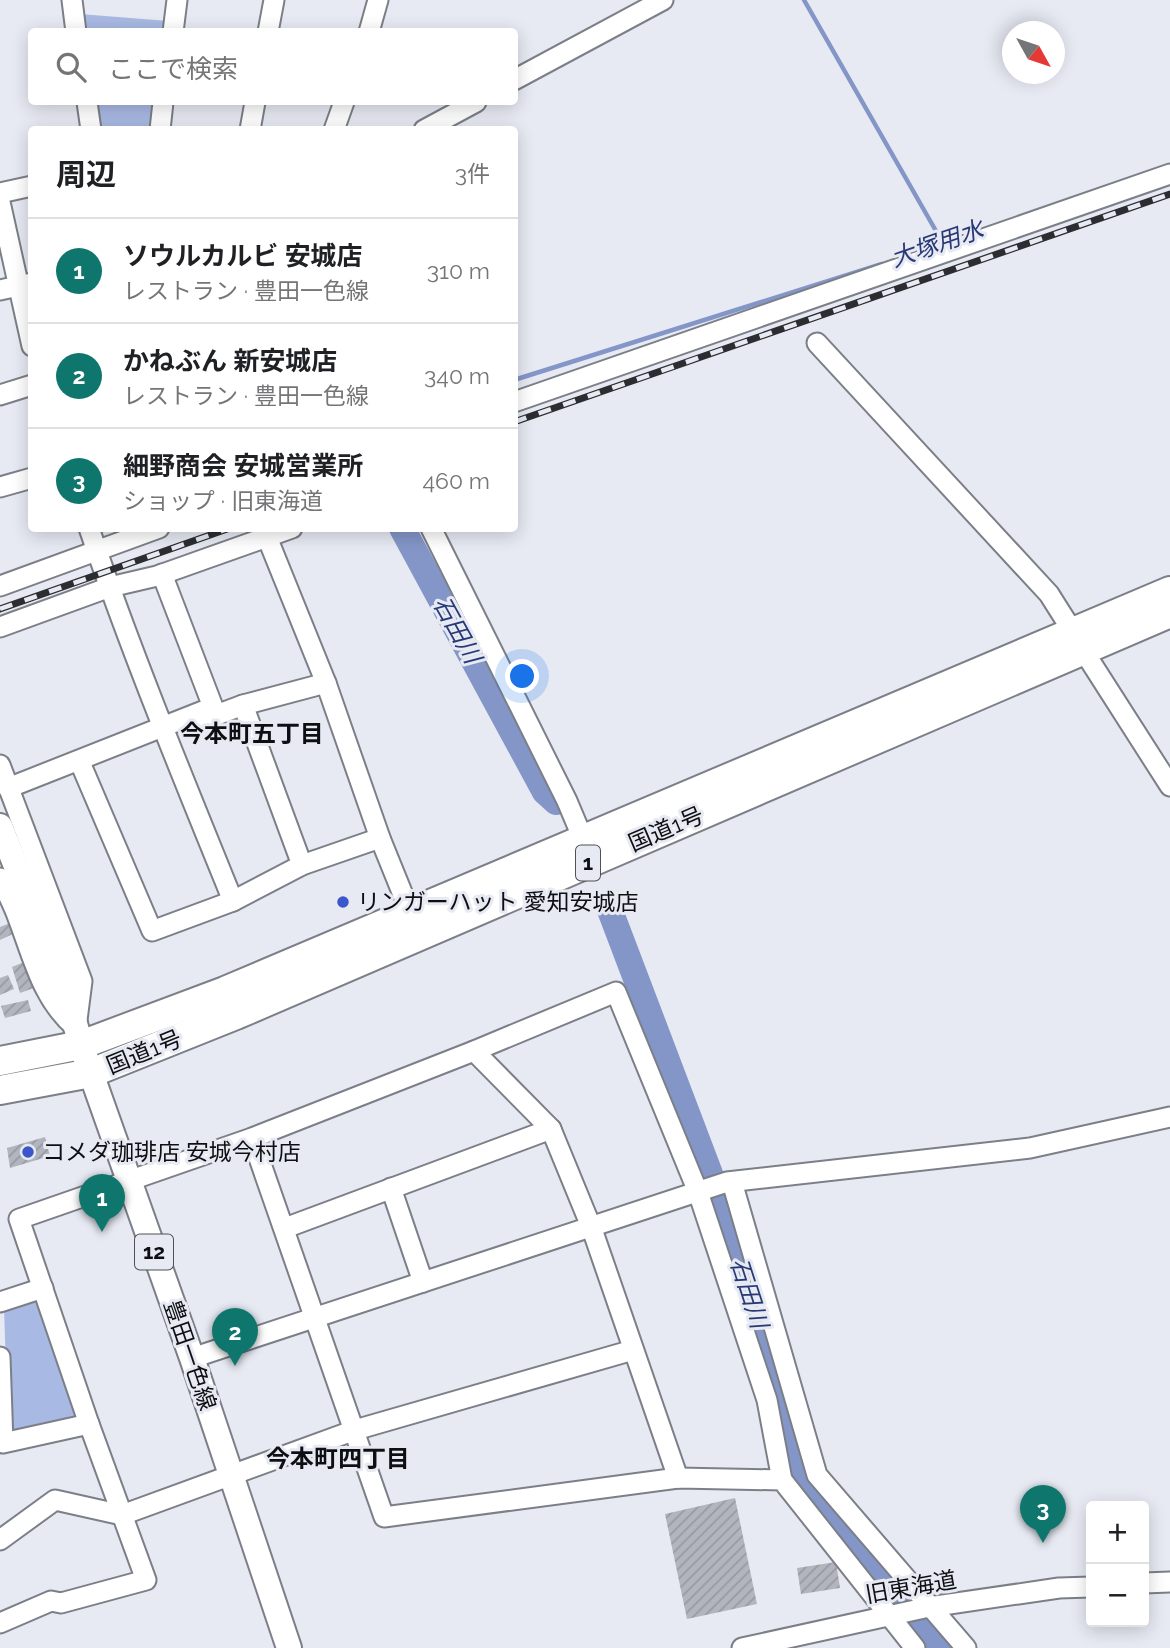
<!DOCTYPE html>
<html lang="ja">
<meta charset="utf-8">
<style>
body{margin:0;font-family:Raleway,"Noto Sans JP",sans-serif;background:#f2f2f2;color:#202124}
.controls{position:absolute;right:21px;bottom:21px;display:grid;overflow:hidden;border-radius:7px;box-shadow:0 4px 18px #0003}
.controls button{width:63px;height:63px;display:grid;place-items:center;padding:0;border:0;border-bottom:2px solid #e0e0e0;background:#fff;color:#202124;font:35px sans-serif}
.compass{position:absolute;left:1002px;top:21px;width:63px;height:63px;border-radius:50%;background:#fff;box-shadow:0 4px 18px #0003;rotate:130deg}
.you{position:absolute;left:523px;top:677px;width:24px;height:24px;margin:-18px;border:5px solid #fff;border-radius:50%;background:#1a73e8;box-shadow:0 0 0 10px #1a73e833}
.badge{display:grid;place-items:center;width:46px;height:46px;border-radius:50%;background:#0f766e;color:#fff;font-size:23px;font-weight:700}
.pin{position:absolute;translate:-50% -58px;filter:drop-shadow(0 2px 4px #0008)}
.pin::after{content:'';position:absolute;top:37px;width:24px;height:21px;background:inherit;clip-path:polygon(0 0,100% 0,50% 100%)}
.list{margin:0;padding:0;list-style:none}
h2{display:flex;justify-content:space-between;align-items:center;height:91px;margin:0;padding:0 28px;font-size:30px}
h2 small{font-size:23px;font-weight:400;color:#757577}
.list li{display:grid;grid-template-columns:46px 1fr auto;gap:21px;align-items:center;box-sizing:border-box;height:105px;padding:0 28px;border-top:2px solid #e0e0e0}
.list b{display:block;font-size:26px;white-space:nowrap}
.list p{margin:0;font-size:23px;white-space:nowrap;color:#757577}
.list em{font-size:23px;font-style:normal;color:#757577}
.icon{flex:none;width:38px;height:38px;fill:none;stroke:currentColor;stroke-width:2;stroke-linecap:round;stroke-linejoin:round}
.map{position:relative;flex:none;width:1170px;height:1648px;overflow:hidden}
.search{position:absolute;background:#fff;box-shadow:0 4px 18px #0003;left:28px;top:28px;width:490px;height:77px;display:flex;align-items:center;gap:18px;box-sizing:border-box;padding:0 24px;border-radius:7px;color:#757577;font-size:26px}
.panel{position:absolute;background:#fff;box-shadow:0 4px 18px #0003;left:28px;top:126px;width:490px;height:406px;border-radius:7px}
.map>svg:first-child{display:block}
.park{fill:#a8b9e3}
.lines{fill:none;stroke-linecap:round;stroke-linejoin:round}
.stream{stroke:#8496c8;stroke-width:4.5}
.river{stroke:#8496c8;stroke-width:26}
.building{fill:url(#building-hatch)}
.minor-casing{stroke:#7b7f87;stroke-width:23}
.major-casing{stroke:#7b7f87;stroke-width:28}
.highway-casing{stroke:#7b7f87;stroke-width:32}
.minor{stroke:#fff;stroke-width:19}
.major{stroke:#fff;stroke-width:24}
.highway{stroke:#fff;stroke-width:28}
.rail-casing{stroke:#2c2d31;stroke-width:7}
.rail{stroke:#e7eaf3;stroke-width:4.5;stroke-dasharray:13;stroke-linecap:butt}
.poi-dot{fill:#3c57ca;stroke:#e7eaf3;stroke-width:2.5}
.labels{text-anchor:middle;stroke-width:6;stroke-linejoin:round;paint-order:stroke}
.shield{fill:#e7eaf3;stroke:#4f5156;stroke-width:2}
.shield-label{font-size:21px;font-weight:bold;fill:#0e0f12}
.street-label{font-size:23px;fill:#0e0f12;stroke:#e7eaf3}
.poi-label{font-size:23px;fill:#0e0f12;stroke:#e7eaf3;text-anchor:start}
.water-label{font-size:24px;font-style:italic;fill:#283a76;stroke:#e7eaf3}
.neighbourhood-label{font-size:24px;font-weight:bold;fill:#0e0f12;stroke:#e7eaf3}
</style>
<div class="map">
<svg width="1170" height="1648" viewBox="0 0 1170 1648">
<defs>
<pattern id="building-hatch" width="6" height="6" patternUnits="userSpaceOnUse" patternTransform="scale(1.75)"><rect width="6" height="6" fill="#b2b5be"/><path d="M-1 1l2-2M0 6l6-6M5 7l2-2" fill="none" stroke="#989aa2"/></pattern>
</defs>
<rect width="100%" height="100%" fill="#e7eaf3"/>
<g class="park">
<path d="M80,14L168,21L166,31H83Z"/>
<path d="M94,102H156L153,129H98Z"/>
<path d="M39,1296L82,1421L8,1436L4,1306Z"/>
</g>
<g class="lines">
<g class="stream">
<path d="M804,0L944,245"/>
<path d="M514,380L882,264"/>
</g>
<g class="river">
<path d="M402,528L545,792L556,802"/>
<path d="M608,905L709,1171L751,1294L791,1452L800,1477L892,1592L942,1648"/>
</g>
</g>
<g class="building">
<path d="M10,923L15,933L0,940V927Z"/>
<path d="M24,962L34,988L20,993L12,967Z"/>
<path d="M8,975L14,989L0,995V978Z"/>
<path d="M28,1000L31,1011L5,1018L1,1006Z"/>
<path d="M45,1137L50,1156L10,1168L7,1148Z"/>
<path d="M735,1498L757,1604L687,1619L665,1514Z"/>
<path d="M836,1562L840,1588L801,1594L797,1568Z"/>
</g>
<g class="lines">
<defs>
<g id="minor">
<path d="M72,0L76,32"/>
<path d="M173,32L177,0"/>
<path d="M268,32L274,0"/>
<path d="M369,32L378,0"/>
<path d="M514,80L663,0"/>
<path d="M87,102L91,130"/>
<path d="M160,130L163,102"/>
<path d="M250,130L255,102"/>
<path d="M334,130L344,102"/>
<path d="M424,130L476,102"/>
<path d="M0,193L32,186"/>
<path d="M0,202L32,346"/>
<path d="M0,290L32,283"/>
<path d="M817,343L1049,594L1073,632"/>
<path d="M0,395L32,385"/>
<path d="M514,402L1170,174"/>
<path d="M0,487L32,478"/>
<path d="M89,528C132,654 183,778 233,901"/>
<path d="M431,528L567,801L583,839"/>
<path d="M267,537L292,528"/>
<path d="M0,586L159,528"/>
<path d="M0,627L110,587L157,576L267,537L326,683L380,838L410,912"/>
<path d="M1083,650L1170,786"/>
<path d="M243,705L302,865"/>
<path d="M203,720L243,705L326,683"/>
<path d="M0,765L82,981L77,1020"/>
<path d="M82,767L152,931L233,901L302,865L380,838"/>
<path d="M8,788L213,707L162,574"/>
<path d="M0,878C6,891 13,904 18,918C33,957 42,999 75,1027"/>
<path d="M474,1051L551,1129L592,1229L678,1478"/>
<path d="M252,1138L384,1517L678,1478L782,1480L915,1648"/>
<path d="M732,1182L817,1475L966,1648"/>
<path d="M391,1188L423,1282"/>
<path d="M285,1228L551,1129"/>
<path d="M0,1302L43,1288"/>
<path d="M0,1357L3,1443L89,1424"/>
<path d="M192,1358L727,1182L1030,1148L1170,1117"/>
<path d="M0,1540L55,1500L122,1515L355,1430L633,1350"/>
<path d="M1144,1583L1170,1582"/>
<path d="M0,1623L51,1601L61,1603L146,1580L89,1424L19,1219L252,1138L474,1051L616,992L698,1192L767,1400L782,1480"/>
<path d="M742,1648L929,1607L1059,1588L1091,1587"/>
</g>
<path id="major" d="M0,826L67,995L81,1045L192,1358L289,1648"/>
<g id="highway">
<path d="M0,1061L81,1045L225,991L1170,591"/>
<path d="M0,1090L91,1073L236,1015L1170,613"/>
</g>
</defs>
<use href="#minor" class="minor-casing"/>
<use href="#major" class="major-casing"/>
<use href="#highway" class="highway-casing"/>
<use href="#minor" class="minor"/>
<use href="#major" class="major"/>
<use href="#highway" class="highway"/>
<defs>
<g id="rail">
<path d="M514,422L1170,194"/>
<path d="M0,609L230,528"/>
</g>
</defs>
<use href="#rail" class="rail-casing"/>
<use href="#rail" class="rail"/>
</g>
<g class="poi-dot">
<circle cx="343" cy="902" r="7"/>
<circle cx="28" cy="1152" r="7"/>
</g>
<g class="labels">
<g class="shield">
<rect x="576" y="845.5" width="24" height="35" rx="5"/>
<rect x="135" y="1234.5" width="38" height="35" rx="5"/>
</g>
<g class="shield-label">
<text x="588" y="870">1</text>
<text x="154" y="1259">12</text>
</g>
<g class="street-label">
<text transform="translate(666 829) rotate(-23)" y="8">国道1号</text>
<text transform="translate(144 1052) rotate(-22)" y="8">国道1号</text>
<text transform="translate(190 1355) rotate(71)" y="8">豊田一色線</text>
<text transform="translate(911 1587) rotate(-10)" y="8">旧東海道</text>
</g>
<g class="poi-label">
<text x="357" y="910">リンガーハット 愛知安城店</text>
<text x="42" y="1160">コメダ珈琲店 安城今村店</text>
</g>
<g class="water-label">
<text transform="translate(937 244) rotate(-19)" y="8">大塚用水</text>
<text transform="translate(457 630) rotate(61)" y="8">石田川</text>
<text transform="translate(749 1293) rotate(72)" y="8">石田川</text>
</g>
<g class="neighbourhood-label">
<text x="252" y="742">今本町五丁目</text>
<text x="338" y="1467">今本町四丁目</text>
</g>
</g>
</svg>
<div class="controls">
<button>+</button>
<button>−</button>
</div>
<svg class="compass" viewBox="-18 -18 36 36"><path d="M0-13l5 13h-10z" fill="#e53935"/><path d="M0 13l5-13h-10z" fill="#757577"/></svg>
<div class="you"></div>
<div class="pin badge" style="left:102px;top:1232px">1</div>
<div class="pin badge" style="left:235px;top:1366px">2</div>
<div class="pin badge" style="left:1043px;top:1543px">3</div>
<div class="search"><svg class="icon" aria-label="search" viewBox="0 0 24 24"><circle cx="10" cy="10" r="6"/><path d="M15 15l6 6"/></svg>ここで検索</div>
<section class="panel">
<h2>周辺<small>3件</small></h2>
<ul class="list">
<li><span class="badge">1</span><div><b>ソウルカルビ 安城店</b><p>レストラン · 豊田一色線</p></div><em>310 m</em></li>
<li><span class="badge">2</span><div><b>かねぶん 新安城店</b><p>レストラン · 豊田一色線</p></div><em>340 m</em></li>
<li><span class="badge">3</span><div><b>細野商会 安城営業所</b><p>ショップ · 旧東海道</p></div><em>460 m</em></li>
</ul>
</section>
</div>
